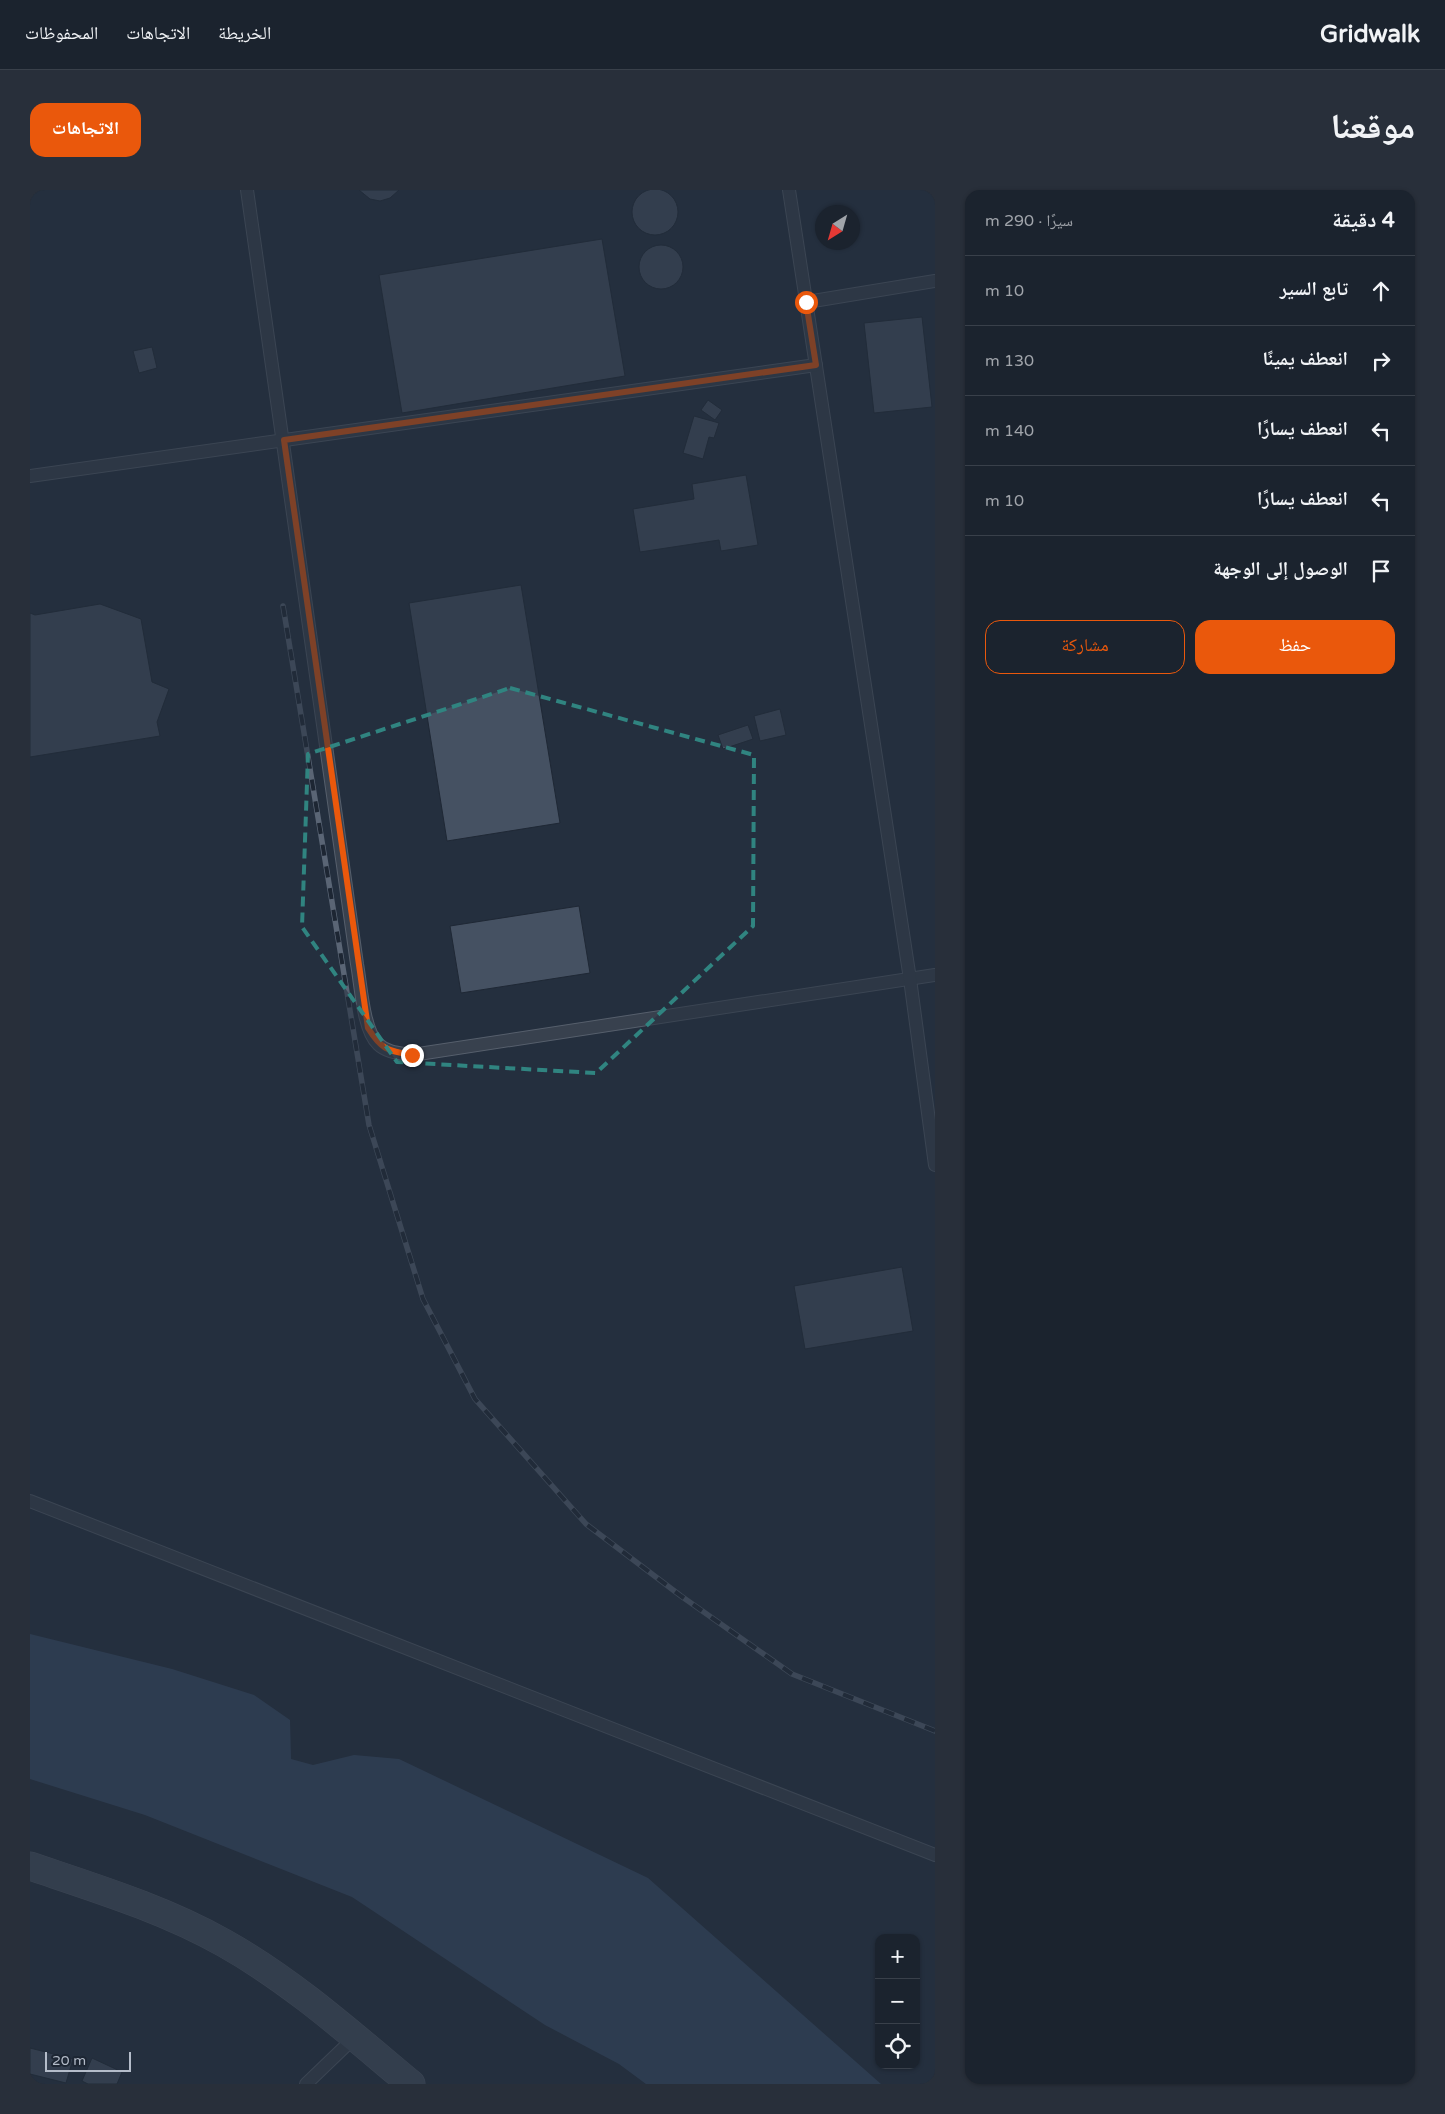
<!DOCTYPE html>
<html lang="ar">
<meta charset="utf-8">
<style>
body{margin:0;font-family:"Varela Round","Noto Naskh Arabic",sans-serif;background:#282f3a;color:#f1f3f6;direction:rtl}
.controls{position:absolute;right:15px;bottom:15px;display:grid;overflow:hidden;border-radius:10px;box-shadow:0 1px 4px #0004}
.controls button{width:45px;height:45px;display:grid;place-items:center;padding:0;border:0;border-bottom:1px solid #39404a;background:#1b232e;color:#f1f3f6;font:25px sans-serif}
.compass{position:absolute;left:785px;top:15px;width:45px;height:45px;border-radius:50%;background:#1b232e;box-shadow:0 1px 4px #0004;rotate:217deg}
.scale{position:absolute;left:15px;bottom:12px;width:86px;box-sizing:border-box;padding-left:5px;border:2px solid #b4bcc9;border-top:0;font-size:14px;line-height:18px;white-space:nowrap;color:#b4bcc9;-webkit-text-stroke:4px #1d2633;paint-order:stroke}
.stop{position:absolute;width:15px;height:15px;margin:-11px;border:4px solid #ea580c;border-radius:50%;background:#fff}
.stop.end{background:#ea580c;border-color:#fff;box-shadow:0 1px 5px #0008}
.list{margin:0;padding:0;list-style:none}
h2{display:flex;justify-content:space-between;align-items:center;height:65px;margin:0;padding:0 20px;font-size:21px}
h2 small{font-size:16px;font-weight:400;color:#a0a4aa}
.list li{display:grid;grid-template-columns:32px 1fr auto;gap:15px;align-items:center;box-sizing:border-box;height:70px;padding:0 20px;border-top:1px solid #39404a}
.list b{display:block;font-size:19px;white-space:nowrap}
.list em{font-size:16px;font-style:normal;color:#a0a4aa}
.actions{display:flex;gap:10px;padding:15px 20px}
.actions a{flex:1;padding:11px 0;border:1px solid #ea580c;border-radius:15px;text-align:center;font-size:18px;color:#ea580c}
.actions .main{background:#ea580c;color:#fff}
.icon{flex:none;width:28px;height:28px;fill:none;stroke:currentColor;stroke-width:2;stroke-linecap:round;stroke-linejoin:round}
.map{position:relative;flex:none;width:905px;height:1894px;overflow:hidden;direction:ltr;border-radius:15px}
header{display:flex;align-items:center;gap:30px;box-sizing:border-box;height:70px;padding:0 25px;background:#1b232e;border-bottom:1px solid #39404a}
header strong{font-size:24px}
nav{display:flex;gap:28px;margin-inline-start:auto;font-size:18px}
.intro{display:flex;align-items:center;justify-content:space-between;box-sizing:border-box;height:120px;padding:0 30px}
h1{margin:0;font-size:35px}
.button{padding:12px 22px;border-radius:15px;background:#ea580c;color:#fff;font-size:18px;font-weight:700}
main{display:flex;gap:30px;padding:0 30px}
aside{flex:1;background:#1b232e;border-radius:15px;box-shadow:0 1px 4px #0004}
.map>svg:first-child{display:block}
.water{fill:#394c67}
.building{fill:#455162;stroke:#1f2835}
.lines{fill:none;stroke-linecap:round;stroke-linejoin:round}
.lane-casing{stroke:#565f6c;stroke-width:14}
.secondary-casing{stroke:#565f6c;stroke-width:29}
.lane{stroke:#38414e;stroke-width:12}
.secondary{stroke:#465061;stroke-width:28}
.rail-casing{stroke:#5a6575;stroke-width:5.5}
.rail{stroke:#1d2633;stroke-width:4;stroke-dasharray:11;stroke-linecap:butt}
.route{stroke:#ea580c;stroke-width:6}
.marked{fill:none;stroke:#308480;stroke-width:4;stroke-dasharray:10 6;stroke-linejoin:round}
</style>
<header>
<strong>Gridwalk</strong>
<nav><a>الخريطة</a><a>الاتجاهات</a><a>المحفوظات</a></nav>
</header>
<div class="intro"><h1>موقعنا</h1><a class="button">الاتجاهات</a></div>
<main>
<aside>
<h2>4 دقيقة<small>سيرًا · 290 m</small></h2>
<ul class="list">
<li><svg class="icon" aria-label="ahead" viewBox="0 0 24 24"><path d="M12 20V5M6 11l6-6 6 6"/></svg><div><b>تابع السير</b></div><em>10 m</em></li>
<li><svg class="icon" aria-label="right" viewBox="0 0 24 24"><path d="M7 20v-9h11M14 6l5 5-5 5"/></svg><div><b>انعطف يمينًا</b></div><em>130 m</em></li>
<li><svg class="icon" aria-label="left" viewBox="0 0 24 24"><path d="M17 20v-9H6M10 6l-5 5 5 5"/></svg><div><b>انعطف يسارًا</b></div><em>140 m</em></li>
<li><svg class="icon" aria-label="left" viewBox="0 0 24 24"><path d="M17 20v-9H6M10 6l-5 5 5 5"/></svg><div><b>انعطف يسارًا</b></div><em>10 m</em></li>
<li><svg class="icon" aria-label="arrive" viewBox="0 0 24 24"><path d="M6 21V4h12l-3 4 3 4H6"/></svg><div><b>الوصول إلى الوجهة</b></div></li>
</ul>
<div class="actions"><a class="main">حفظ</a><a>مشاركة</a></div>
</aside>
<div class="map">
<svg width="905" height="1894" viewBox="0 0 905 1894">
<rect width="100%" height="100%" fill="#242f3e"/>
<path class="water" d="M0,1444L142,1479L224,1505L260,1530L261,1569L283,1575L324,1565L369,1569L618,1688L851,1894H616L589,1874L515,1835L322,1707L115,1625L0,1589Z"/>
<g class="building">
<circle cx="625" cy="22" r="23"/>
<path d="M329,0H369L360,8L350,11L340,9Z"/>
<path d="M572,49L595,186L372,223L349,85Z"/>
<circle cx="631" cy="77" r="22"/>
<path d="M892,127L902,217L844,223L834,133Z"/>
<path d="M122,157L127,178L109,183L103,161Z"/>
<path d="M678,210L692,220L685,230L671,220Z"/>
<path d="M664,226L689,233L684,248L679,247L673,269L653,263Z"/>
<path d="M716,285L728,355L691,361L689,350L610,362L603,319L664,309L662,294Z"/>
<path d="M491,395L530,633L417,651L379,413Z"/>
<path d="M70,414L111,429L122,492L139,499L127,532L130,546L0,567V423L5,425Z"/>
<path d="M750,519L756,545L730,551L724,526Z"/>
<path d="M718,535L723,549L693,559L688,545Z"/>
<path d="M549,716L560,783L431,803L420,736Z"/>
<path d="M872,1077L883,1141L775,1159L764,1096Z"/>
<path d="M0,1858L43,1869L36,1893L0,1884Z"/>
<path d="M62,1868L92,1882L87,1894H58L52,1891Z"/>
</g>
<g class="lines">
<defs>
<g id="lane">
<path d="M217,0L327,774C331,795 333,840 348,854C357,863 371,863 382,865L905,785"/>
<path d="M759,0L880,789L905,975"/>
<path d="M777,112L905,91"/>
<path d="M0,286L786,175"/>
<path d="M0,1311L905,1665"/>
<path d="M276,1894L325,1847"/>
</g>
<path id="secondary" d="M0,1676C65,1698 134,1719 194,1753C262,1791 321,1844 381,1894"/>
</defs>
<use href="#lane" class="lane-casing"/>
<use href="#secondary" class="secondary-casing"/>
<use href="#lane" class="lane"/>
<use href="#secondary" class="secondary"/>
<defs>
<path id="rail" d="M253,416L339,935L393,1109L445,1209L556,1334L651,1406L762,1484L905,1541"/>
</defs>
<use href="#rail" class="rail-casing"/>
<use href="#rail" class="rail"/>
</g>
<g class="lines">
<path class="route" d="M382,865C357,861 351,859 338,838L254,250L786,175L776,112"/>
</g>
<path d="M0 0H905V1894H0ZM480,498L724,565L723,736L566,883L367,872L272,737L278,564Z" fill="#242f3e" fill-opacity=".55" fill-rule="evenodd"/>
<path class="marked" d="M480,498L724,565L723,736L566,883L367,872L272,737L278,564Z"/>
</svg>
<div class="controls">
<button>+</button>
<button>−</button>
<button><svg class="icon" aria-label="locate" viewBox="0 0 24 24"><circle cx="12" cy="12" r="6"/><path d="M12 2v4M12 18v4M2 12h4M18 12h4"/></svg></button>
</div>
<svg class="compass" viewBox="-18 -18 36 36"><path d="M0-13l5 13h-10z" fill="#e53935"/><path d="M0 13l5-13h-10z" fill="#a0a4aa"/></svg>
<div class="scale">20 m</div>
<div class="stop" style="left:776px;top:112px"></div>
<div class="stop end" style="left:382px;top:865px"></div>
</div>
</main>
